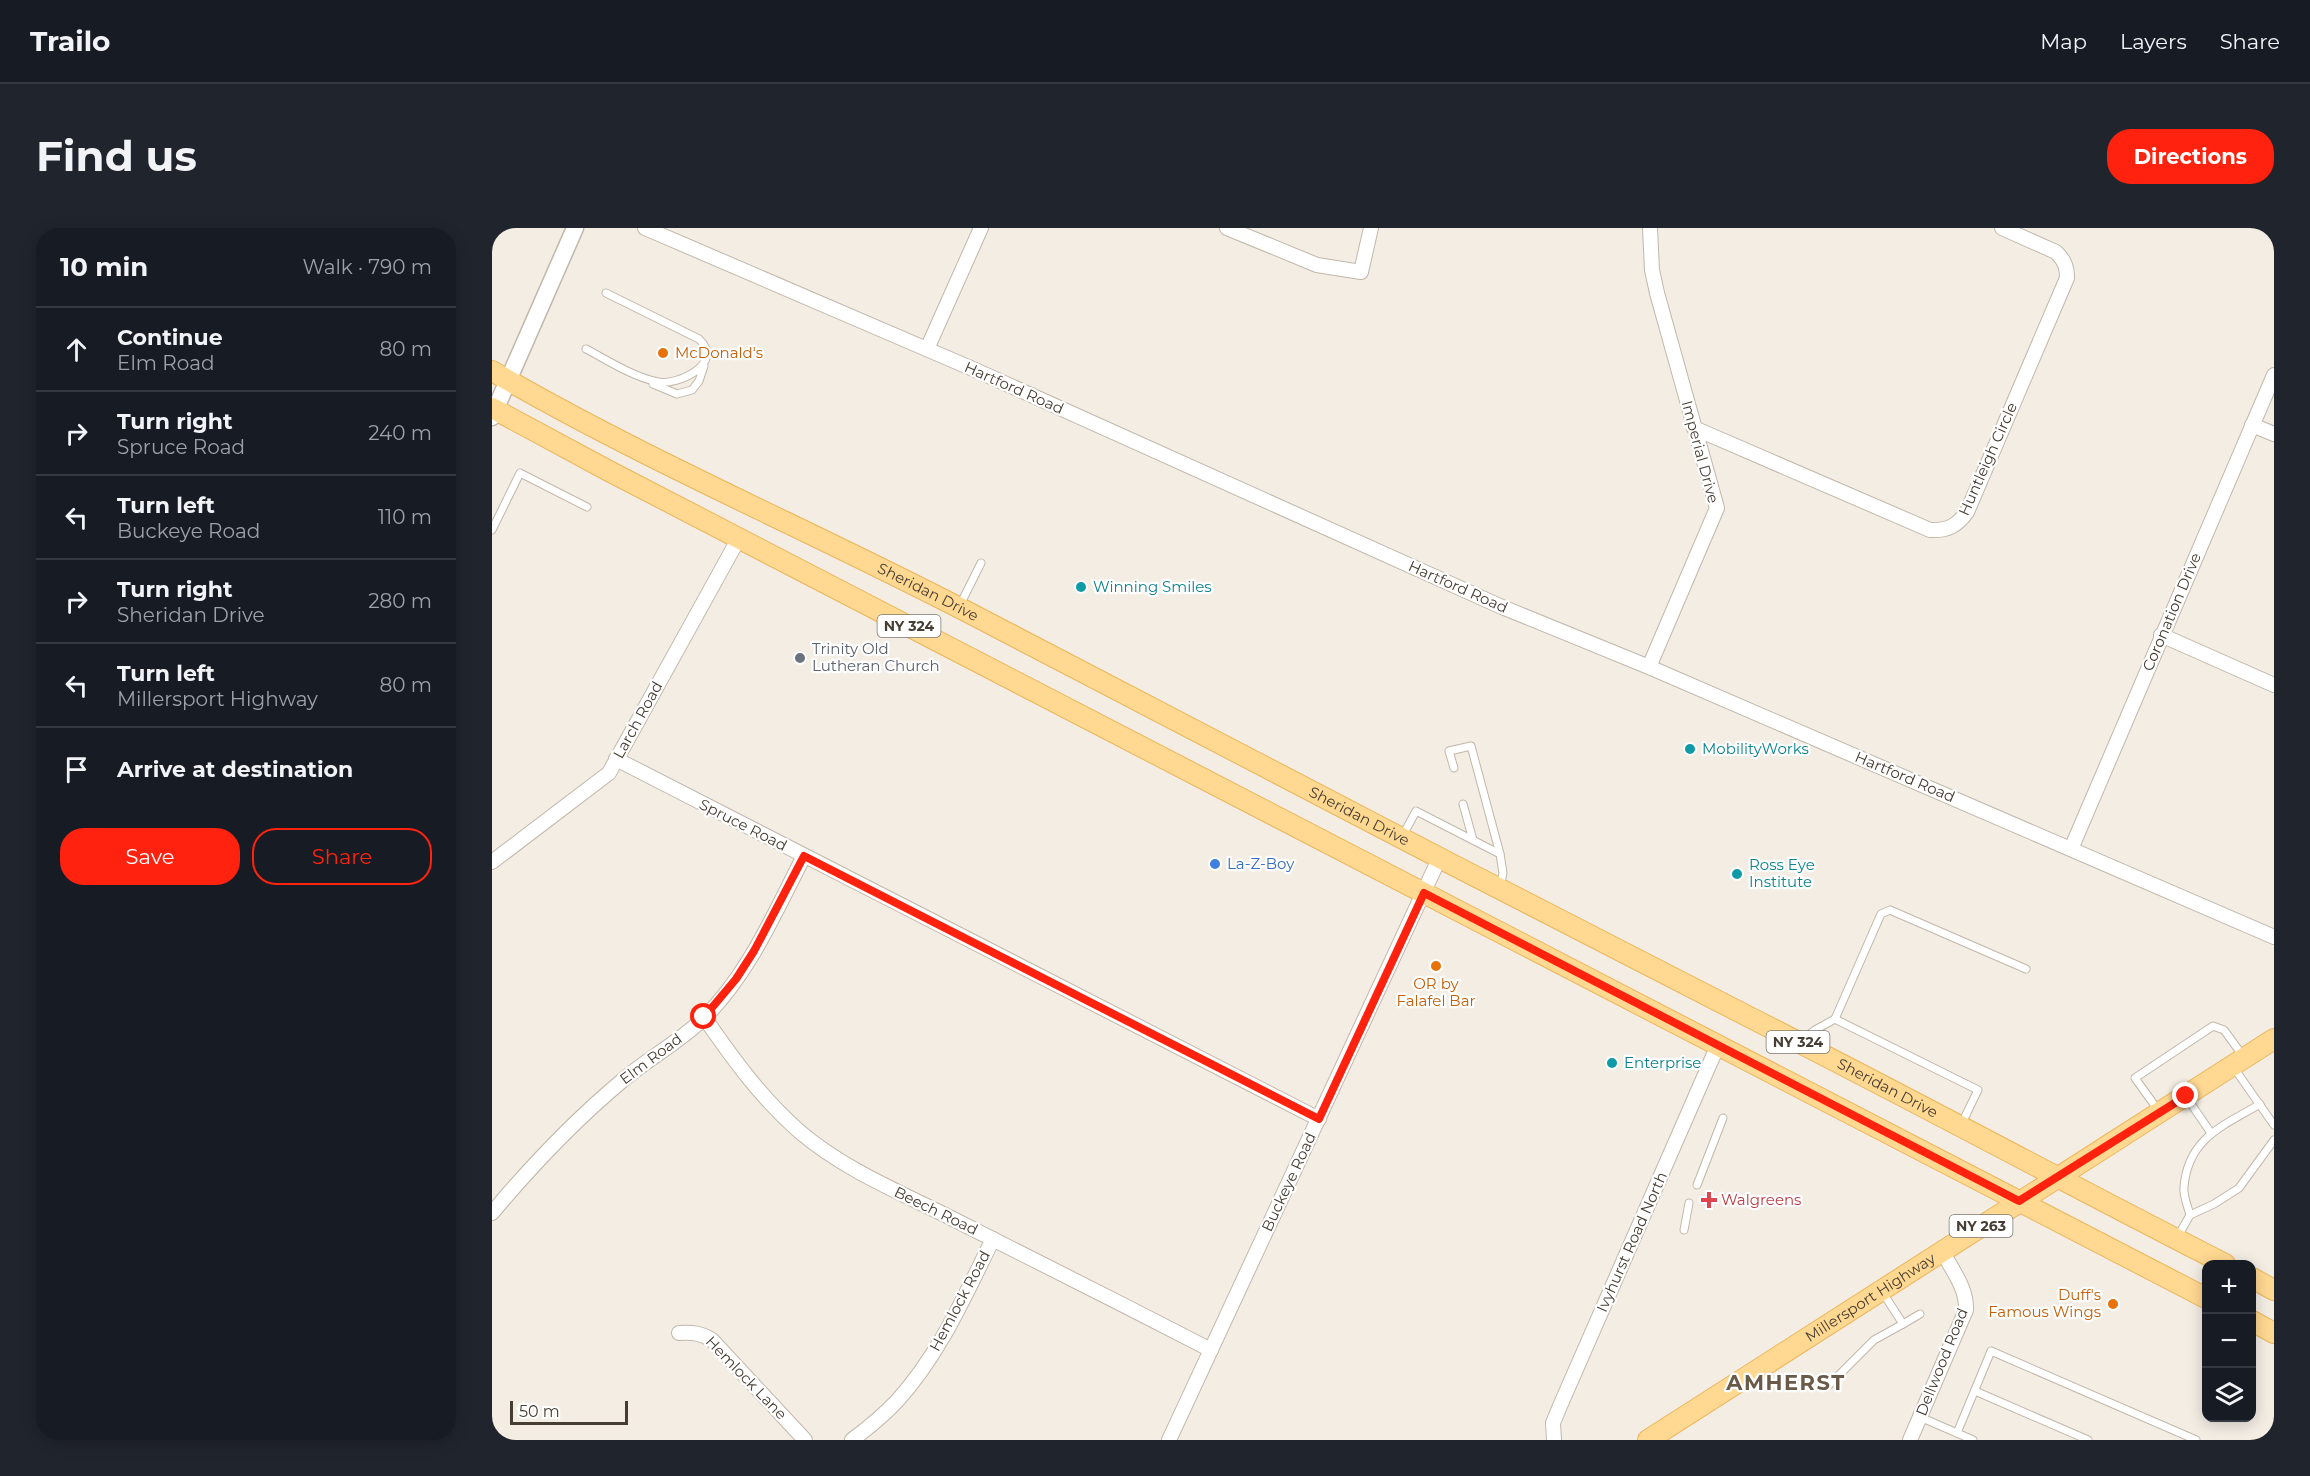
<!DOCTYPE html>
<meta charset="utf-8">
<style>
body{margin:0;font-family:Montserrat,sans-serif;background:#20242c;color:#f1f3f6}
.controls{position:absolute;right:18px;bottom:18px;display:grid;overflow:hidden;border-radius:12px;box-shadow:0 3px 15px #0003}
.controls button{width:54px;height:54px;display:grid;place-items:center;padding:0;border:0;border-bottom:2px solid #363941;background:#171b24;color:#f1f3f6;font:30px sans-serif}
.scale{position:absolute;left:18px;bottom:15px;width:118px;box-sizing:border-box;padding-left:6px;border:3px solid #463d33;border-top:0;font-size:16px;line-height:21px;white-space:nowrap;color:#463d33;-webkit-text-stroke:4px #fff;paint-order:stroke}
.stop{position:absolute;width:18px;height:18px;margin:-14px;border:4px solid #ff220f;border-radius:50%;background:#fff}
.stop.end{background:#ff220f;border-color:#fff;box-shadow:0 2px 6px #0008}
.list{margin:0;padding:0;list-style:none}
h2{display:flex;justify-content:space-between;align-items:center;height:78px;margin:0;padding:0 24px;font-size:26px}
h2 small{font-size:20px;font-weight:400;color:#9ea1a6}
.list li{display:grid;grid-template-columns:39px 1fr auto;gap:18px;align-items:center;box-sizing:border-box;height:84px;padding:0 24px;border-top:2px solid #363941}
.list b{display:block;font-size:22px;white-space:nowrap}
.list p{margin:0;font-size:20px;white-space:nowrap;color:#9ea1a6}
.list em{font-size:20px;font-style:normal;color:#9ea1a6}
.actions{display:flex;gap:12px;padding:18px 24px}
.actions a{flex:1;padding:14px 0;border:2px solid #ff220f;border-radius:24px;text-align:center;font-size:21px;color:#ff220f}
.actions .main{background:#ff220f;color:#fff}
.icon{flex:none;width:33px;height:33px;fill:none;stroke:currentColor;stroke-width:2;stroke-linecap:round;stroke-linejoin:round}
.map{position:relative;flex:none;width:1782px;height:1212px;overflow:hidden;border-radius:24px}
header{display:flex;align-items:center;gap:36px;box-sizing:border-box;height:84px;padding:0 30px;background:#171b24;border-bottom:2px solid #363941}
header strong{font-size:28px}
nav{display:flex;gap:33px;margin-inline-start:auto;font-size:21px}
.intro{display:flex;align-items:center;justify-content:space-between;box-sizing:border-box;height:144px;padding:0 36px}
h1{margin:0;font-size:42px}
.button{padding:15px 27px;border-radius:24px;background:#ff220f;color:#fff;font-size:21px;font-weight:700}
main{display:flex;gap:36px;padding:0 36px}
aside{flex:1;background:#171b24;border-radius:24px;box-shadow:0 3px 15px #0003}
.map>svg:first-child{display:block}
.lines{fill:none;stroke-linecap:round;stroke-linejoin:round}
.service-casing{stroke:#c2b7a9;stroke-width:9}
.minor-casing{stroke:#c2b7a9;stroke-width:16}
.tertiary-casing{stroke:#c2b7a9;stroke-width:19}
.primary-casing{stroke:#ebb55a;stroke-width:22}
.service{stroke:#fff;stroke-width:7}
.minor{stroke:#fff;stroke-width:14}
.tertiary{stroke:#fff;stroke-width:16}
.primary{stroke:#ffd891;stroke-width:20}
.route{stroke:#ff220f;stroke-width:8}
.food-dot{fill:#e8710a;stroke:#fff;stroke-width:2}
.culture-dot{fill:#0f9aa8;stroke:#fff;stroke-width:2}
.worship-dot{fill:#6b7280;stroke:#fff;stroke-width:2}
.shop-dot{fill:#3f7fe0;stroke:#fff;stroke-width:2}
.health-dot{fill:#e0444e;stroke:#fff;stroke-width:2}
.labels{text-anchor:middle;stroke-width:4.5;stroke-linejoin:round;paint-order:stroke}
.shield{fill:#fff;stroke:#7e7770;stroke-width:1.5}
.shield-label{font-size:14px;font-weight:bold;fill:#463d33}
.food-label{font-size:15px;fill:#c56008;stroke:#fff;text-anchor:start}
.street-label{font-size:15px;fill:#463d33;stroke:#fff}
.culture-label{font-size:15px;fill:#0d838f;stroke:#fff;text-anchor:start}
.worship-label{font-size:15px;fill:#5b616d;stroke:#fff;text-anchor:start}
.shop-label{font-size:15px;fill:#366cbe;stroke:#fff;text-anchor:start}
.health-label{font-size:15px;fill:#be3a42;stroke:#fff;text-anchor:start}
.district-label{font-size:21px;font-weight:bold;letter-spacing:1.5px;fill:#695a4a;stroke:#fff}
</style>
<header>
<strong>Trailo</strong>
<nav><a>Map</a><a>Layers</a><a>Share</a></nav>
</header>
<div class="intro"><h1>Find us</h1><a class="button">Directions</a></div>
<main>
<aside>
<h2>10 min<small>Walk · 790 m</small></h2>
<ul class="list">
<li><svg class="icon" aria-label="ahead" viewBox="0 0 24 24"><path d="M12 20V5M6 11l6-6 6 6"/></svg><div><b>Continue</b><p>Elm Road</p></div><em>80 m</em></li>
<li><svg class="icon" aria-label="right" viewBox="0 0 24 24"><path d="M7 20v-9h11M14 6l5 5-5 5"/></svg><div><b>Turn right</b><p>Spruce Road</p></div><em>240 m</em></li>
<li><svg class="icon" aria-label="left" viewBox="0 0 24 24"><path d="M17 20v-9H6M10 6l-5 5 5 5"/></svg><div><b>Turn left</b><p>Buckeye Road</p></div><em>110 m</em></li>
<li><svg class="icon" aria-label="right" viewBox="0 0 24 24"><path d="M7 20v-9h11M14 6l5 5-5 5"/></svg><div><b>Turn right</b><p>Sheridan Drive</p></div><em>280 m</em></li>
<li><svg class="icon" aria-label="left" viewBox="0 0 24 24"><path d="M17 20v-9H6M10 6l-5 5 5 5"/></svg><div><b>Turn left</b><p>Millersport Highway</p></div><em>80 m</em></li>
<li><svg class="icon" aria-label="arrive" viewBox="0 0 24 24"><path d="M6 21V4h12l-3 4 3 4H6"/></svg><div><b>Arrive at destination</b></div></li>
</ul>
<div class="actions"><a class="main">Save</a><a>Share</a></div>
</aside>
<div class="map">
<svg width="1782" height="1212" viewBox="0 0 1782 1212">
<rect width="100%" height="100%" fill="#f3ede4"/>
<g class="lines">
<defs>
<g id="service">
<path d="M94,121C117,133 141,149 166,154C184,158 234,136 207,111L114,65"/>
<path d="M161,156L185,166L200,162L207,153L212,138"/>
<path d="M0,302L28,245L95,279"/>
<path d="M468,377L489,335"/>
<path d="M962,540L957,523L979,518L1008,626"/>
<path d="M971,576L981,612"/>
<path d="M910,609L924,583L1008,626L1011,645L1008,659"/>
<path d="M1343,791L1389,686L1398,682L1534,741"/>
<path d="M1309,813L1323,802L1343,791L1486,862L1470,895"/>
<path d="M1742,840L1782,897"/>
<path d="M1695,870L1719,905"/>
<path d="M1666,882L1643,850L1721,798L1732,802L1751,828"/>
<path d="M1205,957L1231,890"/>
<path d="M1698,987C1696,979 1691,968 1692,959C1696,910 1731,898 1768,876"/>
<path d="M1192,1002L1197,975"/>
<path d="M1685,1010L1698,987L1722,976L1747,960L1782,912"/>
<path d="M1411,1096L1428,1086"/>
<path d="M1337,1157L1382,1112L1411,1096L1391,1065"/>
<path d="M1483,1163L1596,1212"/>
<path d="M1428,1189L1481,1212"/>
<path d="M1465,1205L1499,1123L1704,1212"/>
</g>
<g id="minor">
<path d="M153,0L481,141L1010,379L1157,439L1782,709"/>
<path d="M735,0L825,37L869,44L879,0"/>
<path d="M435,121L489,0"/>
<path d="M1760,197L1782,206"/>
<path d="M1202,200L1438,302C1455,303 1465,298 1475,284L1575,50C1575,38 1572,32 1564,24L1510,0"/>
<path d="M1669,407L1782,457"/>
<path d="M1157,439L1225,280L1165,65L1160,42L1158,0"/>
<path d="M124,531L827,891"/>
<path d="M1579,621L1782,147"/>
<path d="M0,634L117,545L247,310"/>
<path d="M212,789C241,831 270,871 308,904C354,943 410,965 463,992C548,1035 634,1078 719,1122"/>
<path d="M0,985C41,936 82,893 131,852C157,830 187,814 211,791C257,746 283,684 312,628"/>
<path d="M187,1105C200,1104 209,1105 220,1112L313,1212"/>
<path d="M360,1212C376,1200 391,1188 405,1173C448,1126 473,1067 501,1011"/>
<path d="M677,1212L947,631"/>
<path d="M1062,1212L1061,1195L1068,1178L1226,817"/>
<path d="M1418,1212L1474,1082C1475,1060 1460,1042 1450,1023"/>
</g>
<path id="tertiary" d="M0,189L83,0"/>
<g id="primary">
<path id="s1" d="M0,143C158,235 327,306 489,391C747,526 1004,660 1263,792C1421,872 1576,956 1733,1036"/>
<path d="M0,180L115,242L1714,1070"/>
<path d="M1760,1050L1782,1062"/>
<path d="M1760,1093L1782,1105"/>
<path id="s2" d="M1156,1212L1782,811"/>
</g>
</defs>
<use href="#service" class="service-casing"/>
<use href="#minor" class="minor-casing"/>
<use href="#tertiary" class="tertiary-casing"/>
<use href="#primary" class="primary-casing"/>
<use href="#service" class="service"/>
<use href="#minor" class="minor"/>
<use href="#tertiary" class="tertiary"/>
<use href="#primary" class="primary"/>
</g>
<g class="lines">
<path class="route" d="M212,789L244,751L262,723L312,628L827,891L932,665L1527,973L1694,868"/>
</g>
<g class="food-dot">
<circle cx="171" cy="125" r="6"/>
<circle cx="944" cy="738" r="6"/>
<circle cx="1621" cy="1076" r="6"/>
</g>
<g class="culture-dot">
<circle cx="589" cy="359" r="6"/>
<circle cx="1198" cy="521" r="6"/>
<circle cx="1245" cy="646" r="6"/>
<circle cx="1120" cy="835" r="6"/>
</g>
<circle class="worship-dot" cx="308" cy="430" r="6"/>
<circle class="shop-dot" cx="723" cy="636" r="6"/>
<path class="health-dot" d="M1214 963h6v6h6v6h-6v6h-6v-6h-6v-6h6z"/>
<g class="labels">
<g class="shield">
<rect x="385.5" y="387" width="63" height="22" rx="4.5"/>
<rect x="1274.5" y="803" width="63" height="22" rx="4.5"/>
<rect x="1457.5" y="987" width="63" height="22" rx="4.5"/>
</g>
<g class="shield-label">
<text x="417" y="403">NY 324</text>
<text x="1306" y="819">NY 324</text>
<text x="1489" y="1003">NY 263</text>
</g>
<g class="food-label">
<text x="183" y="130">McDonald's</text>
<text x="944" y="761" text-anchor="middle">OR by<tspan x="944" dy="17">Falafel Bar</tspan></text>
<text x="1609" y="1072" text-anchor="end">Duff's<tspan x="1609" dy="17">Famous Wings</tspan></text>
</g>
<g class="street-label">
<text transform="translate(522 160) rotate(24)" y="5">Hartford Road</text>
<text transform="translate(1208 224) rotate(75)" y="5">Imperial Drive</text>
<text transform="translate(1496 231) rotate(-66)" y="5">Huntleigh Circle</text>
<text transform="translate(966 359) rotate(24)" y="5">Hartford Road</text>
<text dy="5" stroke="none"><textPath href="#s1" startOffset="489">Sheridan Drive</textPath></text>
<text transform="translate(1680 384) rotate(-67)" y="5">Coronation Drive</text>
<text transform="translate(146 492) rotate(-61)" y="5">Larch Road</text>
<text transform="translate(1413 549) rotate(23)" y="5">Hartford Road</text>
<text dy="5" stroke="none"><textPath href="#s1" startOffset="975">Sheridan Drive</textPath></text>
<text transform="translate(251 597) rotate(27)" y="5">Spruce Road</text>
<text transform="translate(159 831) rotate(-37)" y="5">Elm Road</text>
<text dy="5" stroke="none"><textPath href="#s1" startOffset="1569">Sheridan Drive</textPath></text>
<text transform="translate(797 954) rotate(-65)" y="5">Buckeye Road</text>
<text transform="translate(444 983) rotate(26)" y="5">Beech Road</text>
<text transform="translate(1140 1014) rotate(-66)" y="5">Ivyhurst Road North</text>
<text dy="5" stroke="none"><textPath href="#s2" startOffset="264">Millersport Highway</textPath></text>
<text transform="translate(468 1073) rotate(-62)" y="5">Hemlock Road</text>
<text transform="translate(1450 1134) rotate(-68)" y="5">Dellwood Road</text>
<text transform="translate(254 1150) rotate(46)" y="5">Hemlock Lane</text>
</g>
<g class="culture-label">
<text x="601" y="364">Winning Smiles</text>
<text x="1210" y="526">MobilityWorks</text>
<text x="1257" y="642">Ross Eye<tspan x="1257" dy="17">Institute</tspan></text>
<text x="1132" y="840">Enterprise</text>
</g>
<g class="worship-label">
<text x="320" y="426">Trinity Old<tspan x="320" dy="17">Lutheran Church</tspan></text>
</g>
<g class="shop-label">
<text x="735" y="641">La-Z-Boy</text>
</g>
<g class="health-label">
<text x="1229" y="977">Walgreens</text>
</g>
<g class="district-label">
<text x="1294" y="1162">AMHERST</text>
</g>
</g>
</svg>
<div class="controls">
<button>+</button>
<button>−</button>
<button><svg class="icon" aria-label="layers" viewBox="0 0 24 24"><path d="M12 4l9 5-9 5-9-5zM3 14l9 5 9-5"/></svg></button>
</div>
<div class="scale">50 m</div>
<div class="stop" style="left:212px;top:789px"></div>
<div class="stop end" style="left:1694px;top:868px"></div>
</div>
</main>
